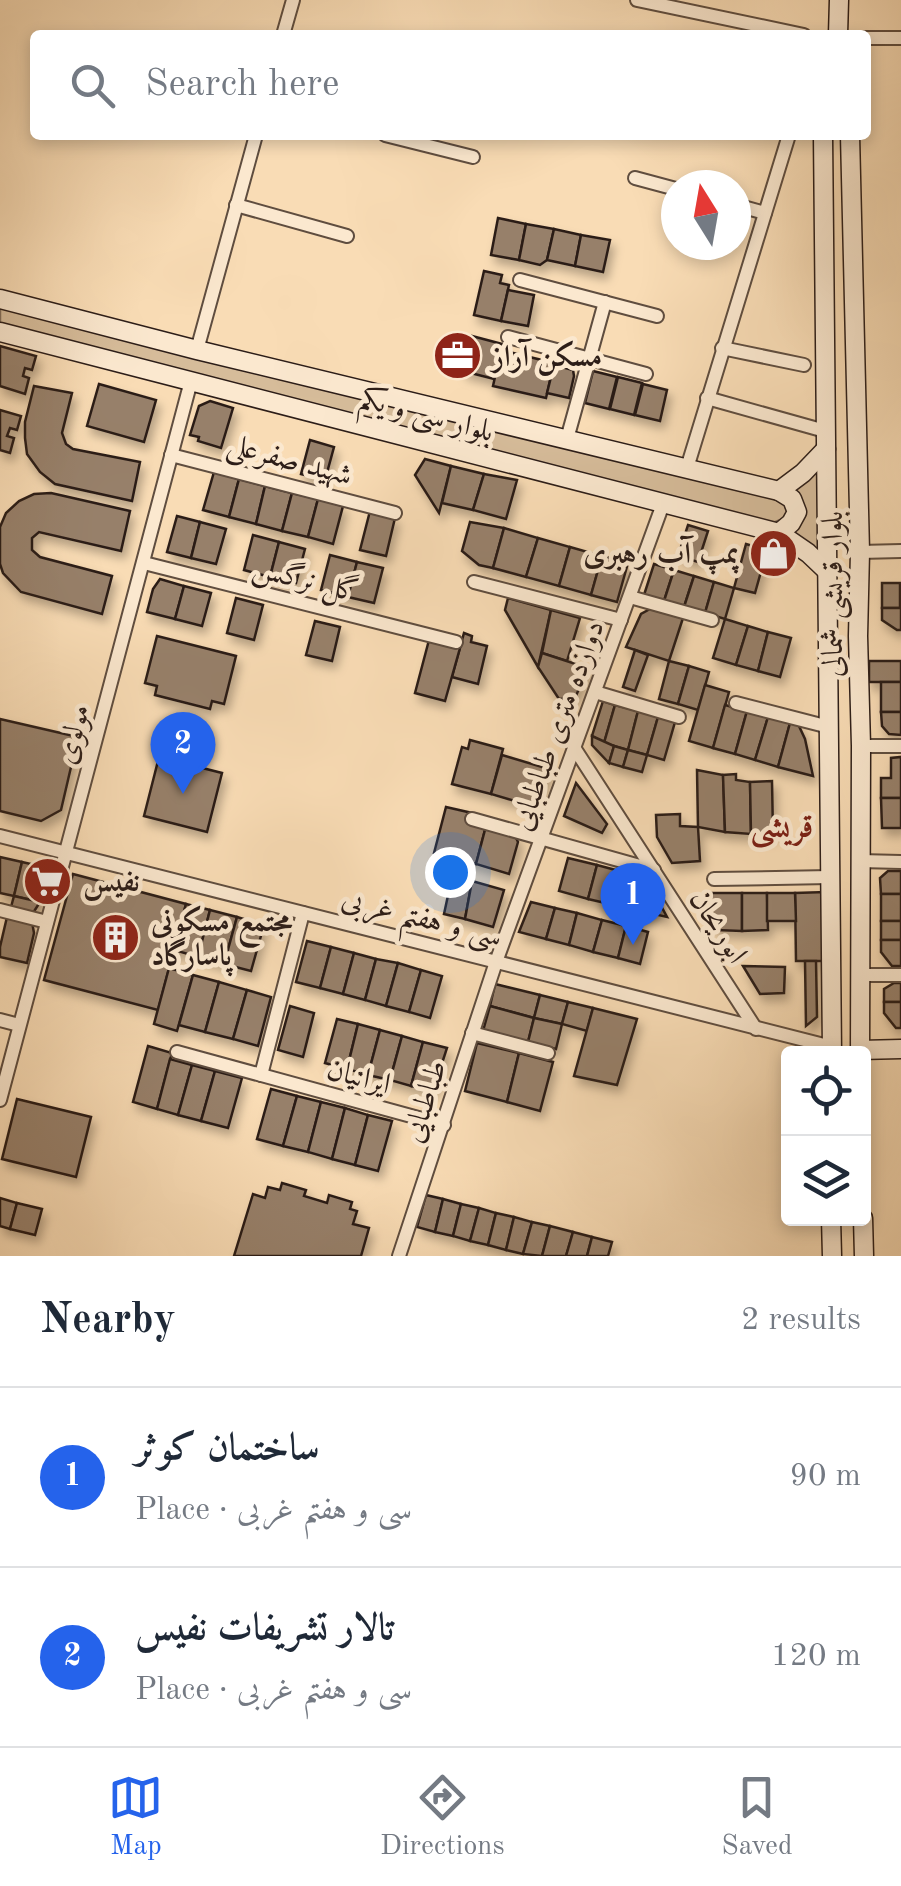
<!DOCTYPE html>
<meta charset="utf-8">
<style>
body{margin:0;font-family:"Old Standard TT",Amiri,serif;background:#f2f2f3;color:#1f2937}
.controls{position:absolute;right:30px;bottom:30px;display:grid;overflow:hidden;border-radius:10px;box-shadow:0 5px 15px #0003}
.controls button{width:90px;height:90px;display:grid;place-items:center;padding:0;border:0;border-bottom:2px solid #e0e1e3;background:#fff;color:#1f2937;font:50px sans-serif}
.compass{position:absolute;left:661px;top:170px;width:90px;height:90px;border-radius:50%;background:#fff;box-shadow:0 5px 15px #0003;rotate:349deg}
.you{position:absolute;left:450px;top:872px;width:35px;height:35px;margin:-25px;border:8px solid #fff;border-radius:50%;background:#1a73e8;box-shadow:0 0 0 15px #1a73e833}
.badge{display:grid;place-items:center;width:65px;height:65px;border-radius:50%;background:#2563eb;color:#fff;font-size:32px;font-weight:700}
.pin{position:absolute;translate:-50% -82px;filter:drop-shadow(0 2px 5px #0008)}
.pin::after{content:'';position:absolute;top:52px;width:35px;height:30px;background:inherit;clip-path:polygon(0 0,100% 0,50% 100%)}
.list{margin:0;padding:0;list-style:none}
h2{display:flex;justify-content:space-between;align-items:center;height:130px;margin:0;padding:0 40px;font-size:42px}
h2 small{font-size:32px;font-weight:400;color:#747a83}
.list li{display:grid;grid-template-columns:65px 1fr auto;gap:30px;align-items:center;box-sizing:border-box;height:180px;padding:0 40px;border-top:2px solid #e0e1e3}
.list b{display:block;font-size:38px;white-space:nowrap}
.list p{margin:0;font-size:32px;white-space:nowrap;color:#747a83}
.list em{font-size:32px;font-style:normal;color:#747a83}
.icon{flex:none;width:55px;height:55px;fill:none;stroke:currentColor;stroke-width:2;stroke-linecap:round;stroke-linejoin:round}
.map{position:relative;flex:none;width:901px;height:1256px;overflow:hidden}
.search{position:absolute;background:#fff;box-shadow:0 5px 15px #0003;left:30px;right:30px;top:30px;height:110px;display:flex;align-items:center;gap:25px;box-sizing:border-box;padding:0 35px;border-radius:10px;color:#747a83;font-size:38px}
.sheet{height:490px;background:#fff}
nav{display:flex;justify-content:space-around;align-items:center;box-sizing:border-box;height:140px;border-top:2px solid #e0e1e3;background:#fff;font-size:28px;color:#747a83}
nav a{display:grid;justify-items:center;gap:5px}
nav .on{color:#2563eb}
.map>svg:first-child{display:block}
.green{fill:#d6bc9a;stroke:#816c59;stroke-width:2.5}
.building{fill:#97806a;stroke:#2c1d18;stroke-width:2.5;filter:url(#shadow)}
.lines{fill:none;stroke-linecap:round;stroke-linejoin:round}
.street-casing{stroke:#5f4d3f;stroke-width:16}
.secondary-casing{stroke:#2c1d18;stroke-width:21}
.street{stroke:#fbe8cf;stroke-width:12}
.secondary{stroke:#fbe8cf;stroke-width:18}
.labels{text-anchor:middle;stroke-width:9;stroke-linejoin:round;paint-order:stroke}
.poi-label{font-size:30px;font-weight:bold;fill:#2c1d18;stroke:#fbe8cf;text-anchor:start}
.street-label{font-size:30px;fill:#2c1d18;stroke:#fbe8cf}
.neighbourhood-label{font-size:32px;font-weight:bold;fill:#7a1f14;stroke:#fbe8cf}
</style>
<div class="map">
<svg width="901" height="1256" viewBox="0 0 901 1256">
<defs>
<filter id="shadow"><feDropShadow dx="4" dy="7" stdDeviation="5" flood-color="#0004"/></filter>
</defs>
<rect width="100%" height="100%" fill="#f9dcb5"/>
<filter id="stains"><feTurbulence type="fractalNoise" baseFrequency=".002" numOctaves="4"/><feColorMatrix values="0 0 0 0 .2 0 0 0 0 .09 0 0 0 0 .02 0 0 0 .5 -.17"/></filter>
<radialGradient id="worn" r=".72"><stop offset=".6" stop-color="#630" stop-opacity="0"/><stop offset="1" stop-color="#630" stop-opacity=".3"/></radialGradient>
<g class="green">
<path d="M0,303L784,501L787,512L783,519L773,523L0,329Z"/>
<path d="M821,461L823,561L788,533L800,516L787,490Z"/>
</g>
<g class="building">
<path d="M498,218L526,224L519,260L491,255Z"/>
<path d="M526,224L554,229L547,260L540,265L519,260Z"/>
<path d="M554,229L581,235L575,266L547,260Z"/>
<path d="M581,235L610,240L603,272L575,266Z"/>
<path d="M484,271L502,275L500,283L509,285L501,321L474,315Z"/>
<path d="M508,290L534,295L528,326L501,321Z"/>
<path d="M472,336L502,344L494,379L463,371Z"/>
<path d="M0,346L36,356L32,370L25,368L23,376L29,378L25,394L0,386Z"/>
<path d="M501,350L554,363L546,398L493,386Z"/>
<path d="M554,365L573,370L574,376L569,398L547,393Z"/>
<path d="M593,371L617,377L609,409L585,403Z"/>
<path d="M618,377L642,383L634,415L610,409Z"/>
<path d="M99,384L156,400L144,442L87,426Z"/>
<path d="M643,384L667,390L660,421L635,415Z"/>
<path d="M34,386L72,393L62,433L66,444L73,449L140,462L132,501L55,484L40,472L27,454L25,438V422Z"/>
<path d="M210,401L233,408L221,448L198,441L199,437L190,435L199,406Z"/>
<path d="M0,410L21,416L17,430L10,428L7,436L14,438L10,453L0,450Z"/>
<path d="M310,440L334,447L325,480L301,474Z"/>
<path d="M425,459L451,466L439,513L415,475Z"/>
<path d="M451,466L484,474L473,510L442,503Z"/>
<path d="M214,472L239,479L229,517L203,510Z"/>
<path d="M484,474L517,480L506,519L473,510Z"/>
<path d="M239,479L265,486L256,524L229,517Z"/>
<path d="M265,486L292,493L282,531L256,524Z"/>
<path d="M51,493L130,511L121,551L39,532L32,538V550L40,557L112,576L102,614L21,592L3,573L0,564V527L6,513L19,501L34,494Z"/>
<path d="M292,493L318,499L308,537L282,531Z"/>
<path d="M318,499L343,506L333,544L308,537Z"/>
<path d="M370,511L395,518L386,556L360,550Z"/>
<path d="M177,516L200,522L191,558L167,552Z"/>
<path d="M200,522L226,529L216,564L191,558Z"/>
<path d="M470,522L504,528L493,568L479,565L462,551Z"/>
<path d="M688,525L708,531L698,562L678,556Z"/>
<path d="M504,528L538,538L526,577L493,568Z"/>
<path d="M253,535L279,542L270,577L244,570Z"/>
<path d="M538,538L570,547L559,586L526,577Z"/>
<path d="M279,542L305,549L296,583L270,577Z"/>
<path d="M746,544L767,550L755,593L734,588Z"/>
<path d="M570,547L602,556L591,595L559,586Z"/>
<path d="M330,555L357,562L348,597L321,590Z"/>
<path d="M602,556L628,563L617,602L591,595Z"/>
<path d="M357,562L383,568L374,603L348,597Z"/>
<path d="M654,564L674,570L664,601L644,595Z"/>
<path d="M674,570L694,576L684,607L664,601Z"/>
<path d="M694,576L714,582L705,613L684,607Z"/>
<path d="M160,579L184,586L175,619L147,612L153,589Z"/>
<path d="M714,582L734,588L725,619L705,613Z"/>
<rect x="882" y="583" width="18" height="25"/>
<path d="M184,586L211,593L202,626L175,619Z"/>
<path d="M236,598L263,605L254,640L227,633Z"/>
<path d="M508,598L551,610L538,667L505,610Z"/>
<path d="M882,608H901V630H897L882,620Z"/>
<path d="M650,609L683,618L669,661L626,647L641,614Z"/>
<path d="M551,610L580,618L567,661L542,653Z"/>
<path d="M725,619L748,626L736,665L713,658Z"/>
<path d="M315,621L340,627L332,661L306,655Z"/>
<path d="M748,626L768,632L758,671L736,665Z"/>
<path d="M768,632L791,638L780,677L758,671Z"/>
<path d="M464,633L472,636L471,642L487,646L478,684L452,677Z"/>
<path d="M157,636L236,656L224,704L212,701L210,709L155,695L157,686L145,683Z"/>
<path d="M429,640L460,648L445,701L415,693Z"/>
<path d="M635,650L648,655L635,691L623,687Z"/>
<path d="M542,653L588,668L575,698L559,699L538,667Z"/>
<path d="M669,661L689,666L678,704L659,699Z"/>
<rect x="869" y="661" width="32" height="21"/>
<path d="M689,666L709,672L698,710L678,704Z"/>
<rect x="881" y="682" width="20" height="30"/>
<path d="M705,685L729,692L713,748L689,741Z"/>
<path d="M603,701L615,705L604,743L592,736Z"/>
<path d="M615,705L638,711L628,750L604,743Z"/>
<path d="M725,705L747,711L735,754L713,748Z"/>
<path d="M638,711L658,717L647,755L628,750Z"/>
<path d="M747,711L768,717L755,760L735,754Z"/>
<path d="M881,712H901V735L889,734L882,726Z"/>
<path d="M658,717L675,722L664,760L647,755Z"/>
<path d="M768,717L790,723L778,767L755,760Z"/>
<path d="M0,719L78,737L61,810L41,821L0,811Z"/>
<path d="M790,723L798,724L805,739L813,776L778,767Z"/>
<path d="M592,736L614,746L609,763L592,745Z"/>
<path d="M470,740L503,749L491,794L452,784L462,747L468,749Z"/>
<path d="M614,746L628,750L623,767L609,763Z"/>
<path d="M628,750L647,755L642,772L623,767Z"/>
<path d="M502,755L549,769L535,807L491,794Z"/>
<path d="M159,757L222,773L207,832L144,816Z"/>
<path d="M901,757V798H881V778H891V758Z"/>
<path d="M697,770L723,775L725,832L698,827Z"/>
<path d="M736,774V780L750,782L751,834L725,832L723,775Z"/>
<path d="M772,781L773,834H751L750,782Z"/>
<path d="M576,783L607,824L602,833L564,816Z"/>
<path d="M881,798H901V828H882Z"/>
<path d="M446,807L472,813L486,826L476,864L434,853Z"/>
<path d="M680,814V826L698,827L700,861L672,863L657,837L656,815Z"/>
<path d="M486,826L514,834L518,842L509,874L476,864Z"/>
<path d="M0,857L22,862L14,896L0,893Z"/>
<path d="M568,858L597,865L588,899L559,891Z"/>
<path d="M22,862L48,868L40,902L14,896Z"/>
<path d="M597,865L623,872L614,905L588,899Z"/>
<path d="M888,871H901V894H881L880,878Z"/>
<path d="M623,872L646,878L667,917L614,905Z"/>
<path d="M73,874L186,904L158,1010L44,980Z"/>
<path d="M452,877L472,881L465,919L444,914Z"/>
<path d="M472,881L504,890L493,927L465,919Z"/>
<path d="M826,892V961H796L795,893Z"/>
<path d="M708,893H742V931L716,930L707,913Z"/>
<path d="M742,893H767L768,930L742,931Z"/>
<path d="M767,893H795L796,921H767Z"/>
<rect x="881" y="894" width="20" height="27"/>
<path d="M14,896L40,902L33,913L11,907Z"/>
<path d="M531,902L555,908L546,939L519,932Z"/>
<path d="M186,904L210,910L198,957L174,950Z"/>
<path d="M555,908L577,913L569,945L546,939Z"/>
<path d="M210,910L237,917L224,964L198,957Z"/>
<path d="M577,913L602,920L593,952L569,945Z"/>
<path d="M7,917L32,922L34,933L27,963L0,957V947Z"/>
<path d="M237,917L264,925L251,971L224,964Z"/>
<path d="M602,920L626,926L618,958L593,952Z"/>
<rect x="881" y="921" width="20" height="19"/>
<path d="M626,926L648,932L640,964L618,958Z"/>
<path d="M881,940H901V966H892L881,952Z"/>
<path d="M307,941L331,947L320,988L296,982Z"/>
<path d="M331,947L354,953L343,994L320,988Z"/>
<path d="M354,953L376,959L365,1000L343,994Z"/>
<path d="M376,959L398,963L386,1006L365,1000Z"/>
<path d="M805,961H816L817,1017L806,1026Z"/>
<path d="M398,963L421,970L409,1012L386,1006Z"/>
<path d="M743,966L785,967L784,993L760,994Z"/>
<path d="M169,968L193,975L177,1031L154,1024Z"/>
<path d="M421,970L442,976L430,1018L409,1012Z"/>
<path d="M193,975L219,982L205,1032L179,1025Z"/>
<path d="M219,982L247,990L233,1039L205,1032Z"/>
<path d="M894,983H901V1002H884V989Z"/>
<path d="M495,984L540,995L534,1018L490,1006Z"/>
<path d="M247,990L271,997L258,1046L233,1039Z"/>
<path d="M540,995L568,1002L562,1024L534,1018Z"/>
<path d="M568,1002L593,1008L587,1031L562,1024Z"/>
<path d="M884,1002H901V1028H896L884,1013Z"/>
<path d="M290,1006L314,1013L303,1057L278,1050Z"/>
<path d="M490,1006L534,1018L528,1042L483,1031Z"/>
<path d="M593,1008L637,1019L617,1085L574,1076Z"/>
<path d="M534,1018L562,1024L556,1049L528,1042Z"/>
<path d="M337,1019L358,1024L347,1069L325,1063Z"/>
<path d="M358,1024L380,1030L368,1075L347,1069Z"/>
<path d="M380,1030L402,1036L390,1080L368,1075Z"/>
<path d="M402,1036L423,1042L411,1086L390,1080Z"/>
<path d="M423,1042L447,1048L433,1091L411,1086Z"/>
<path d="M477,1043L519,1053L507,1102L465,1091Z"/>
<path d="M148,1046L172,1053L157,1109L133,1102Z"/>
<path d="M519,1053L553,1062L540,1111L507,1102Z"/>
<path d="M170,1059L192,1065L178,1115L157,1109Z"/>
<path d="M192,1065L215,1071L201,1121L178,1115Z"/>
<path d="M215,1071L242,1078L228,1128L201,1121Z"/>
<path d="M271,1089L297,1096L283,1146L257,1139Z"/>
<path d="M297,1096L321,1102L308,1152L283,1146Z"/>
<path d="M17,1099L91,1117L76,1177L2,1159Z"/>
<path d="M321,1102L345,1108L332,1159L308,1152Z"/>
<path d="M345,1108L368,1115L355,1165L332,1159Z"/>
<path d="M368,1115L392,1121L378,1171L355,1165Z"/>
<path d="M282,1183L306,1190L304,1196L327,1203L329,1195L352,1202L350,1209L357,1211L353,1224L369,1228L361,1256H234L253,1194L265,1198L268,1187L280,1190Z"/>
<path d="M426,1195L443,1199L435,1232L417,1227Z"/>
<path d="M0,1198L17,1203L10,1229L0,1226Z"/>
<path d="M443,1199L461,1204L453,1236L435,1232Z"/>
<path d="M17,1203L42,1209L35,1235L10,1229Z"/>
<path d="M461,1204L479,1208L470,1241L453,1236Z"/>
<path d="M479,1208L496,1213L488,1245L470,1241Z"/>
<path d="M496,1213L514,1217L506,1250L488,1245Z"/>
<path d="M514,1217L532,1222L523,1254L506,1250Z"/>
<path d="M532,1222L550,1226L542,1256L523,1254Z"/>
<path d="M550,1226L573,1232L566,1256H542Z"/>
<path d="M573,1232L592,1237L587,1256H566Z"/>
<path d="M592,1237L612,1242L608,1256H587Z"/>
</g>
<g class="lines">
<defs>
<g id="street">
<path d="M637,0L804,35"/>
<path d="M283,35L293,0"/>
<path d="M866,38H901"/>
<path d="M385,135L473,157"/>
<path d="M635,178L676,189"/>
<path d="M236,205L347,236"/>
<path d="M736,205L765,213"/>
<path d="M520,280L657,316"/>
<path d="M508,337L646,374"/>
<path d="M722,348L804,365"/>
<path d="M197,350L256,135"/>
<path d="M707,398L825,431"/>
<path d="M567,439L605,302"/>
<path d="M171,455L395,513"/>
<path d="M687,468L789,135"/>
<path d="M860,552L901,551"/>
<path d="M144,563L456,642"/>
<path d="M474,582L621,620"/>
<path d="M630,597L712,620"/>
<path d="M595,692L679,717"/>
<path d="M736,703L829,727"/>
<path d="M861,746H901"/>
<path d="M575,749L756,1029"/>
<path d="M472,819L654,870"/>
<path d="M0,836L832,1047"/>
<path d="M860,861L901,862"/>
<path d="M714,879L830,877"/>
<path d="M0,910L47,922"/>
<path d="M860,975H901"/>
<path d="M0,1020L19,1025"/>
<path d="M472,1033L548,1053"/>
<path d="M177,1052L444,1125"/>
<path d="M261,1075L303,913"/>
<path d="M0,1100L191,381"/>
<path d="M399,1256L496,962L663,504"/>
</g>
<g id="secondary">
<path d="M838,35L839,0"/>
<path d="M823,135L832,1054"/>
<path d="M850,135L860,552L858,636L861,746L860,1054"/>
<path d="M0,299L197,350L779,491L803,473L826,449"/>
<path d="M0,332L779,533L808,553L828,572"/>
<path d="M779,491L792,499L797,512L791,523L779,533"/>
<path d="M860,1050L901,1049"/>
<path d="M831,1218L832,1256"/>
<path d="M863,1218L864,1256"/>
</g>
</defs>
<use href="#street" class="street-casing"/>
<use href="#secondary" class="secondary-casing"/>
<use href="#street" class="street"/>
<use href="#secondary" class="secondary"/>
</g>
<defs>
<symbol id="office-disc" viewBox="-11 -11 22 22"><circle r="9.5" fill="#8f2418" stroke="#fbe8cf"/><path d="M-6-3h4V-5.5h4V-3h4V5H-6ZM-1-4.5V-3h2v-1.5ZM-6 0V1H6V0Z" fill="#fff"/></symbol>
<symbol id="shop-disc" viewBox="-11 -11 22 22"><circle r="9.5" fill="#8f2418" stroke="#fbe8cf"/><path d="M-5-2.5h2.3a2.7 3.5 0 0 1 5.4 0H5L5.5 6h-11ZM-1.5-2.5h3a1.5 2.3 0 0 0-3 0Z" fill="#fff"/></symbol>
<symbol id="supermarket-disc" viewBox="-11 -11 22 22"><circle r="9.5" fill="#8f2418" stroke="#fbe8cf"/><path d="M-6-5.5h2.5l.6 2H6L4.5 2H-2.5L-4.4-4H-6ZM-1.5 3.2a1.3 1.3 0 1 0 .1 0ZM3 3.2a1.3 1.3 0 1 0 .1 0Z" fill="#fff"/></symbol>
<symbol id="building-disc" viewBox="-11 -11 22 22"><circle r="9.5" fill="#8f2418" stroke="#fbe8cf"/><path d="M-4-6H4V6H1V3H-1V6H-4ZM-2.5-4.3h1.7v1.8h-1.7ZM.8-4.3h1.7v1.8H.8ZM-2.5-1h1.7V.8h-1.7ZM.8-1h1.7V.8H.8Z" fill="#fff"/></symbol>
</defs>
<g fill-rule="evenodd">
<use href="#office-disc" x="430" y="328" width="55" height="55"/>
<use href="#shop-disc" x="746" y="526" width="55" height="55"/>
<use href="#supermarket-disc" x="20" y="854" width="55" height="55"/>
<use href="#building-disc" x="88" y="910" width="55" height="55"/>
</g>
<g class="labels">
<g class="poi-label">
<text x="492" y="366">مسکن آراز</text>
<text x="739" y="563" text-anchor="end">پمپ آب رهبری</text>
<text x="83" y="891">نفیس</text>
<text x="151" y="931">مجتمع مسکونی<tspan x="151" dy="34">پاسارگاد</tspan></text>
</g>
<g class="street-label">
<text transform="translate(427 414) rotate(15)" y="10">بلوار سی و یکم</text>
<text transform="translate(290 459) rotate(15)" y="10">شهید صفرعلی</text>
<text transform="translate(306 579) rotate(14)" y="10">گل نرگس</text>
<text transform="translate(832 594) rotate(-90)" y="10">بلوار قریشی شمالی</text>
<text transform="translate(557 725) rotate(-70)" y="10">دوازده متری طباطبایی</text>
<text transform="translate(72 734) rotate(-75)" y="10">مولوی</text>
<text transform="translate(422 917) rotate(14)" y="10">سی و هفتم غربی</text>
<text transform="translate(719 926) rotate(57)" y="10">ابوریحان</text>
<text transform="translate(359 1076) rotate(15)" y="10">ایرانیان</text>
<text transform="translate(424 1101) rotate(-72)" y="10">طباطبایی</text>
</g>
<g class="neighbourhood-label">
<text x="782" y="837">قریشی</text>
</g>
</g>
<rect width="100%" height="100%" filter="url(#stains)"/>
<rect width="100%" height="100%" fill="url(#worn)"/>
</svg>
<div class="controls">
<button><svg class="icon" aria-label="locate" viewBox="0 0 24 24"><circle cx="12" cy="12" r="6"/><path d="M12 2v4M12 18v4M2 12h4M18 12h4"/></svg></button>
<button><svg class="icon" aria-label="layers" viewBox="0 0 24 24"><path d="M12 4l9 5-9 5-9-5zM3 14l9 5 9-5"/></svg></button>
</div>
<svg class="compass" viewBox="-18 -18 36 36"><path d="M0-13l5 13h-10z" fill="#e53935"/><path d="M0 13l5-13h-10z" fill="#747a83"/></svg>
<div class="you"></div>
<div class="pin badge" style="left:633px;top:945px">1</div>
<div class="pin badge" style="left:183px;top:794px">2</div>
<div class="search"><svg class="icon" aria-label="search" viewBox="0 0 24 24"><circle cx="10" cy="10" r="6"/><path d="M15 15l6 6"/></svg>Search here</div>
</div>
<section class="sheet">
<h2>Nearby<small>2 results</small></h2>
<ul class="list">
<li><span class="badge">1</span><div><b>ساختمان کوثر</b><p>Place · سی و هفتم غربی</p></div><em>90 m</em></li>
<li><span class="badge">2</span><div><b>تالار تشریفات نفیس</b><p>Place · سی و هفتم غربی</p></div><em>120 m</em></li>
</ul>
</section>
<nav>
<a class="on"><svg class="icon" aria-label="map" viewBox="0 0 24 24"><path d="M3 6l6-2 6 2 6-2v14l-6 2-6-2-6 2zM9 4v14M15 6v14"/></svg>Map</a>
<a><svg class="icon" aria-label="directions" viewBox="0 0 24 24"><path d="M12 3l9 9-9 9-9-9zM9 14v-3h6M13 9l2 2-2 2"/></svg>Directions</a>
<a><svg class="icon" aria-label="saved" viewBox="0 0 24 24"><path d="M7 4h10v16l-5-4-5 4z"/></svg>Saved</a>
</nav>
